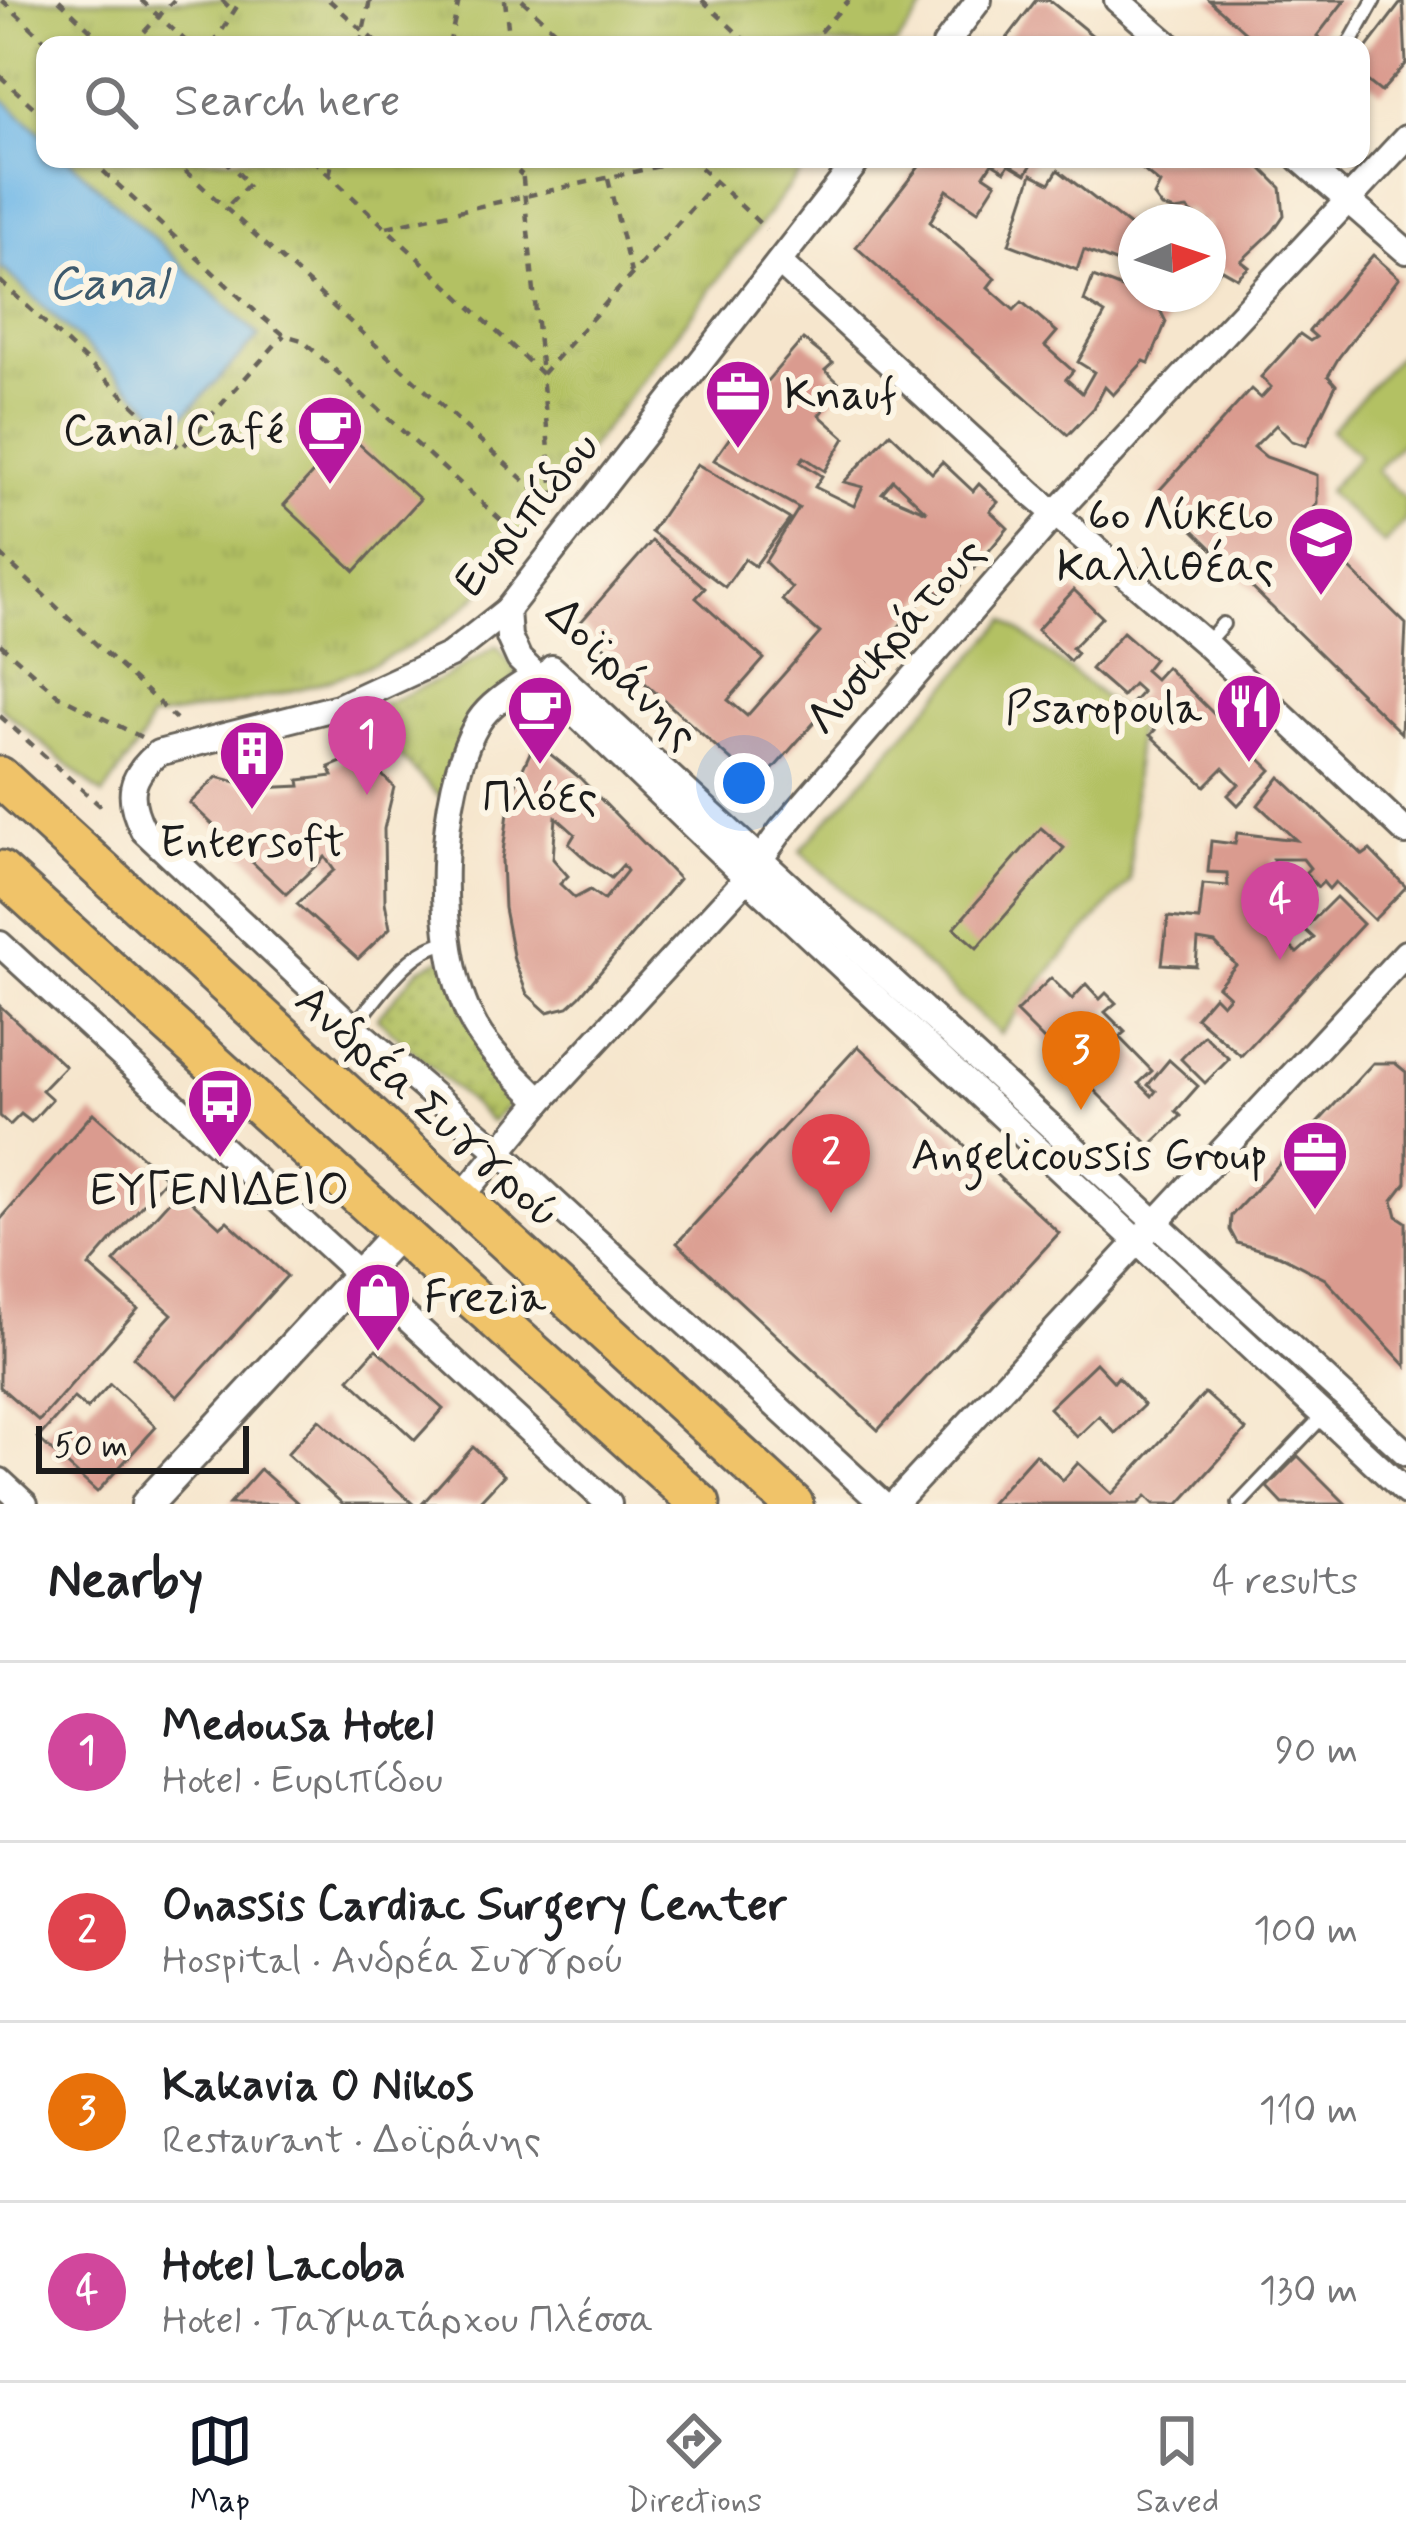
<!DOCTYPE html>
<meta charset="utf-8">
<style>
body{margin:0;font-family:Mynerve,sans-serif;background:#f2f2f2;color:#202124}
.compass{position:absolute;left:1118px;top:204px;width:108px;height:108px;border-radius:50%;background:#fff;box-shadow:0 3px 9px #0004;rotate:87deg}
.scale{position:absolute;left:36px;bottom:30px;width:213px;box-sizing:border-box;padding-left:12px;border:6px solid #1c1c1c;border-top:0;font-size:33px;line-height:42px;white-space:nowrap;color:#1c1c1c;-webkit-text-stroke:9px #fcf5e5;paint-order:stroke}
.you{position:absolute;left:744px;top:783px;width:42px;height:42px;margin:-30px;border:9px solid #fff;border-radius:50%;background:#1a73e8;box-shadow:0 0 0 18px #1a73e833}
.badge{display:grid;place-items:center;width:78px;height:78px;border-radius:50%;background:#111827;color:#fff;font-size:39px;font-weight:700}
.pin{position:absolute;translate:-50% -99px;filter:drop-shadow(0 3px 6px #0008)}
.pin::after{content:'';position:absolute;top:63px;width:42px;height:36px;background:inherit;clip-path:polygon(0 0,100% 0,50% 100%)}
.list{margin:0;padding:0;list-style:none}
h2{display:flex;justify-content:space-between;align-items:center;height:156px;margin:0;padding:0 48px;font-size:51px}
h2 small{font-size:39px;font-weight:400;color:#757577}
.list li{display:grid;grid-template-columns:78px 1fr auto;gap:36px;align-items:center;box-sizing:border-box;height:180px;padding:0 48px;border-top:3px solid #e0e0e0}
.list b{display:block;font-size:45px;white-space:nowrap}
.list p{margin:0;font-size:39px;white-space:nowrap;color:#757577}
.list em{font-size:39px;font-style:normal;color:#757577}
.icon{flex:none;width:66px;height:66px;fill:none;stroke:currentColor;stroke-width:2;stroke-linecap:round;stroke-linejoin:round}
.map{position:relative;flex:none;width:1406px;height:1504px;overflow:hidden}
.search{position:absolute;background:#fff;box-shadow:0 3px 9px #0004;left:36px;right:36px;top:36px;height:132px;display:flex;align-items:center;gap:30px;box-sizing:border-box;padding:0 42px;border-radius:24px;color:#757577;font-size:45px}
.sheet{height:876px;background:#fff}
nav{display:flex;justify-content:space-around;align-items:center;box-sizing:border-box;height:168px;border-top:3px solid #e0e0e0;background:#fff;font-size:33px;color:#757577}
nav a{display:grid;justify-items:center;gap:6px}
nav .on{color:#111827}
.map>svg:first-child{display:block}
.grass{fill:#b3c164;stroke:#686e40;stroke-width:3}
.park{fill:url(#park-tufts);stroke:#686e40;stroke-width:3}
.garden{fill:url(#garden-dots);stroke:#686e40;stroke-width:3}
.water{fill:#6fb7e7;stroke:#466a82;stroke-width:3}
.building{fill:#da9b8f;fill-rule:evenodd}
.lines{fill:none;stroke-linecap:round;stroke-linejoin:round}
.service-casing{stroke:#68635a;stroke-width:18}
.minor-casing{stroke:#68635a;stroke-width:30}
.tertiary-casing{stroke:#68635a;stroke-width:36}
.trunk-casing{stroke:#68635a;stroke-width:45}
.path{stroke:#68635a;stroke-width:4.5;stroke-dasharray:9 9;stroke-linecap:butt}
.service{stroke:#fff;stroke-width:12}
.minor{stroke:#fff;stroke-width:24}
.tertiary{stroke:#fff;stroke-width:30}
.trunk{stroke:#f0c369;stroke-width:39}
.labels{text-anchor:middle;stroke-width:12;stroke-linejoin:round;paint-order:stroke}
.poi-label{font-size:45px;fill:#1c1c1c;stroke:#fcf5e5;text-anchor:end}
.street-label{font-size:45px;fill:#1c1c1c;stroke:#fcf5e5}
.water-label{font-size:48px;font-style:italic;fill:#3d5a6d;stroke:#fcf5e5}
</style>
<div class="map">
<svg width="1406" height="1504" viewBox="0 0 1406 1504">
<defs>
<pattern id="park-tufts" width="24" height="20" patternUnits="userSpaceOnUse" patternTransform="scale(3)"><rect width="24" height="20" fill="#b3c164"/><path d="M3 7l-1-3M5 7V3M7 7l1-3M15 17l-1-3M17 17v-4M19 17l1-3" fill="none" stroke="#99a556"/></pattern>
<pattern id="garden-dots" width="8" height="8" patternUnits="userSpaceOnUse" patternTransform="scale(3)"><rect width="8" height="8" fill="#b3c164"/><path d="M2 2h.1M6 6h.1" fill="none" stroke="#99a556" stroke-width="1.8" stroke-linecap="round"/></pattern>
</defs>
<rect width="100%" height="100%" fill="#fcf5e5"/>
<filter id="ink" filterUnits="userSpaceOnUse"><feTurbulence type="fractalNoise" baseFrequency=".00833" numOctaves="2"/><feDisplacementMap in="SourceGraphic" scale="24" xChannelSelector="R" yChannelSelector="G"/><feConvolveMatrix kernelMatrix="1 2 1 2 8 2 1 2 1" color-interpolation-filters="sRGB"/></filter>
<filter id="wash" filterUnits="userSpaceOnUse"><feTurbulence type="fractalNoise" baseFrequency=".004" numOctaves="4" result="noise"/><feDisplacementMap in="SourceGraphic" scale="48" xChannelSelector="R" yChannelSelector="G"/><feGaussianBlur stdDeviation="2.7" result="paint"/><feColorMatrix in="noise" values="0 0 0 0 0 0 0 0 0 0 0 0 0 0 0 0 0 1.4 0 .05"/><feComposite in="paint" operator="in"/></filter>
<g filter="url(#wash)">
<rect width="100%" height="100%" fill="#f6e6cd"/>
<g class="grass">
<path d="M1406,348V438L1376,471L1406,499V520L1384,544L1327,492L1359,456L1331,430Z"/>
<path d="M1006,620L1137,723L1130,881L1058,961L1000,1034L800,851Z"/>
</g>
<g class="park">
<path d="M0,0H930L896,45H45V159H810L477,596C389,682 266,698 150,719L142,739L103,795L0,707Z"/>
<path d="M497,646L518,673L441,798L359,715L445,677Z"/>
</g>
<path class="garden" d="M443,958L522,1091L492,1122L377,1018L419,969Z"/>
<path class="water" d="M0,96L45,137V159H68L259,336L173,427L0,266Z"/>
<g id="blocks">
<g class="building">
<path d="M1036,0H1049L1104,45H1002Z"/>
<path d="M1209,0H1345L1317,36L1328,45H1260Z"/>
<path d="M1403,0L1406,64L1381,92L1361,76L1367,63L1361,55Z"/>
<path d="M925,159H1035L1026,174L1009,164L1005,171L992,163L984,175L996,183L978,211L947,190L930,222L995,278L988,287L1014,310L1022,302L1057,332L1045,346L1073,371L1066,379L1082,393L1094,372L1078,362L1105,314L1084,301L1093,277L1132,292L1136,283V294H1173L1160,310L1166,322L1149,363L1144,361L1113,395L1105,387L1094,408L1068,435L856,247Z"/>
<path d="M1130,159H1252L1281,188L1284,215L1273,231L1241,261L1249,267L1237,278L1221,269L1208,284V222H1193L1198,218L1187,209L1175,211L1162,207L1154,196L1160,184Z"/>
<path d="M1058,170L1136,231V270L1084,250L1077,270L1009,244L1032,174L1050,183Z"/>
<path d="M1373,255L1399,278L1339,357L1328,376L1336,385L1306,446L1292,441L1276,425L1254,447L1266,457L1317,475V503L1289,542L1317,572L1335,554L1406,624L1401,733L1156,494L1251,389L1261,398L1271,387L1261,377L1300,334L1310,341L1316,337L1309,331Z"/>
<path d="M803,339L833,363L825,370L843,387L819,415L845,438L825,471L804,457L800,462L822,476L815,487L854,506L863,487L844,482L890,433L932,473L942,462L973,491L979,484L998,502L990,511L1008,528L949,599L932,589L759,785L579,624L652,541L705,588L696,598L764,659L728,700L747,716L820,633L782,600L792,588L765,562L799,508L714,460L742,420L737,416ZM893,480L927,512L882,493Z"/>
<path d="M348,434L420,499L355,571L284,505Z"/>
<path d="M697,464L790,519L755,566L745,559L725,587L651,532Z"/>
<path d="M1074,590L1102,617L1072,648L1077,653L1070,661L1037,630Z"/>
<path d="M1123,632L1154,659L1145,670L1155,679L1166,667L1271,770L1238,805L1228,795L1239,784L1223,768L1205,786L1150,735L1155,730L1130,705L1142,692L1133,684L1122,696L1091,669Z"/>
<path d="M535,742L580,778L679,879L580,996L568,1007L547,1012L527,994L514,960L504,908L502,860L510,797ZM556,817L575,834L569,844L589,862L611,878L623,865L627,871L604,900L590,890L575,898L560,884L568,876L553,859Z"/>
<path d="M361,754L394,787L384,829L385,902L390,928L358,959L297,904L334,870L325,857L286,894L190,803L217,777L260,788L300,786L299,780L333,776L329,767Z"/>
<path d="M1280,777L1363,855L1370,850L1406,887L1374,920L1335,882L1329,889L1323,882L1318,887L1305,873L1310,868L1303,859H1273L1274,877L1253,902L1282,930L1278,935L1297,953L1314,938L1304,929L1336,897L1363,924L1241,1056L1196,1017L1214,996L1222,1004L1229,996L1218,986L1236,965L1215,943L1198,940L1196,966L1162,964L1168,917L1199,920L1203,884L1228,886L1227,873L1208,872L1211,841L1235,844L1237,833L1296,840L1258,805Z"/>
<path d="M1041,828L1064,848L977,948L954,928Z"/>
<path d="M1051,978L1072,999L1086,984L1100,999L1106,993L1116,1003L1105,1012L1125,1032L1119,1037L1152,1071L1139,1083L1152,1096L1156,1091L1148,1085L1169,1060L1198,1086L1176,1111L1181,1116L1150,1146L1016,1012Z"/>
<path d="M0,1006L65,1066L42,1090L52,1099L31,1122L21,1114L10,1125L0,1116Z"/>
<path d="M1204,1035L1229,1059L1205,1083L1181,1059Z"/>
<path d="M858,1046L1059,1233L878,1430L677,1243Z"/>
<path d="M1373,1063H1395L1406,1072V1183L1393,1200L1397,1216L1406,1222V1366L1325,1279L1279,1255L1237,1243L1230,1230L1231,1216Z"/>
<path d="M93,1113L166,1178L89,1266L138,1309L39,1421L0,1387V1220Z"/>
<path d="M179,1190L220,1227L227,1221L287,1276L177,1397L133,1357L172,1314L114,1262Z"/>
<path d="M376,1349L443,1409L415,1440L349,1379Z"/>
<path d="M1096,1363L1114,1382L1118,1377L1144,1405L1115,1433L1099,1416L1077,1437L1049,1408Z"/>
<path d="M110,1384L156,1427L97,1492L38,1438L74,1398L87,1409Z"/>
<path d="M1205,1393L1246,1430L1179,1504H1154L1146,1496L1138,1504H990L1035,1454L1063,1480L1078,1463L1112,1494Z"/>
<path d="M319,1419L413,1504H343L287,1454Z"/>
<path d="M473,1447L504,1475L477,1504H422Z"/>
<path d="M1298,1456L1346,1504H1283L1267,1487Z"/>
<path d="M260,1469L299,1504H229Z"/>
</g>
</g>
</g>
<g filter="url(#ink)">
<use href="#blocks" fill-opacity="0" stroke="#68635a" stroke-width="3"/>
<g class="lines">
<defs>
<g id="service">
<path d="M1349,45L1374,0"/>
<path d="M1206,643L1223,624"/>
<path d="M353,1027C379,997 407,949 448,942"/>
<path d="M1239,1504L1323,1416"/>
</g>
<g id="minor">
<path d="M1117,0L1169,45"/>
<path d="M945,45L979,0"/>
<path d="M859,159L507,610L450,655L338,707L158,753C129,777 126,797 143,830L353,1027L500,1152L883,1504"/>
<path d="M1300,159L1406,251"/>
<path d="M780,263L1032,494L1205,643L1406,832"/>
<path d="M507,610L509,637L519,659L747,878L1406,1492"/>
<path d="M552,668L1406,1453"/>
<path d="M536,675C517,688 492,701 479,721C436,791 434,943 470,1017C486,1051 516,1075 541,1101"/>
<path d="M0,944L609,1504"/>
<path d="M460,1199L541,1101L747,878L782,829L1055,514L1406,138"/>
<path d="M0,1481L25,1504"/>
<path d="M894,1504L1406,953"/>
</g>
<path id="tertiary" d="M147,1504L399,1232"/>
<g id="trunk">
<path d="M0,777L793,1504"/>
<path d="M0,871L700,1504"/>
</g>
</defs>
<use href="#service" class="service-casing"/>
<use href="#minor" class="minor-casing"/>
<use href="#tertiary" class="tertiary-casing"/>
<use href="#trunk" class="trunk-casing"/>
<g class="path">
<path d="M2,0L50,45"/>
<path d="M59,0L106,45"/>
<path d="M141,0L190,45"/>
<path d="M222,0L234,12"/>
<path d="M329,0L379,45"/>
<path d="M505,0L510,45"/>
<path d="M522,0L570,45"/>
<path d="M702,0L750,45"/>
<path d="M132,45L174,0"/>
<path d="M213,45L241,0"/>
<path d="M360,45L370,0"/>
<path d="M449,45L459,0"/>
<path d="M808,45L849,0"/>
<path d="M0,76L45,118"/>
<path d="M90,159L255,311L284,335L302,340L525,542"/>
<path d="M172,159L553,507"/>
<path d="M224,159L249,184L225,209"/>
<path d="M312,159L542,374L554,504"/>
<path d="M505,159L522,175"/>
<path d="M521,159L542,374"/>
<path d="M329,175L333,159"/>
<path d="M608,179L631,273"/>
<path d="M387,227L691,159L766,229"/>
<path d="M0,281L181,449L284,335"/>
<path d="M542,374L715,182"/>
<path d="M0,554L176,719"/>
<path d="M0,644L59,696L141,737"/>
<path d="M0,716L106,811"/>
</g>
<use href="#service" class="service"/>
<use href="#minor" class="minor"/>
<use href="#tertiary" class="tertiary"/>
<use href="#trunk" class="trunk"/>
</g>
</g>
<defs>
<symbol id="office-pin" viewBox="-11 -11 22 30"><path d="M0 17L-7.5 6A9.5 9.5 0 1 1 7.5 6Z" fill="#b5179e" stroke="#fcf5e5"/><path d="M-6-3h4V-5.5h4V-3h4V5H-6ZM-1-4.5V-3h2v-1.5ZM-6 0V1H6V0Z" fill="#fff"/></symbol>
<symbol id="cafe-pin" viewBox="-11 -11 22 30"><path d="M0 17L-7.5 6A9.5 9.5 0 1 1 7.5 6Z" fill="#b5179e" stroke="#fcf5e5"/><path d="M-5.5-4.5H6V0H3Q3 3.5 0 3.5H-2.5Q-5.5 3.5-5.5 0ZM3-3.2v2h1.7v-2ZM-6 4.5H4V6H-6Z" fill="#fff"/></symbol>
<symbol id="school-pin" viewBox="-11 -11 22 30"><path d="M0 17L-7.5 6A9.5 9.5 0 1 1 7.5 6Z" fill="#b5179e" stroke="#fcf5e5"/><path d="M0-5L7-2L0 1L-7-2ZM-4 1L0 2.5L4 1V4Q0 6-4 4Z" fill="#fff"/></symbol>
<symbol id="restaurant-pin" viewBox="-11 -11 22 30"><path d="M0 17L-7.5 6A9.5 9.5 0 1 1 7.5 6Z" fill="#b5179e" stroke="#fcf5e5"/><path d="M-5-6h1v4h1v-4h1v4h1v-4h1v5L-1.5 .5V6h-2V.5L-5-1ZM5-6V6H3V1.5H1.5Q1.5-4 5-6Z" fill="#fff"/></symbol>
<symbol id="building-pin" viewBox="-11 -11 22 30"><path d="M0 17L-7.5 6A9.5 9.5 0 1 1 7.5 6Z" fill="#b5179e" stroke="#fcf5e5"/><path d="M-4-6H4V6H1V3H-1V6H-4ZM-2.5-4.3h1.7v1.8h-1.7ZM.8-4.3h1.7v1.8H.8ZM-2.5-1h1.7V.8h-1.7ZM.8-1h1.7V.8H.8Z" fill="#fff"/></symbol>
<symbol id="bus-pin" viewBox="-11 -11 22 30"><path d="M0 17L-7.5 6A9.5 9.5 0 1 1 7.5 6Z" fill="#b5179e" stroke="#fcf5e5"/><path d="M-5-6H5V4H4V6H2V4H-2V6H-4V4H-5ZM-3.5-4V0h7V-4ZM-3.5 1.2v1.5H-2V1.2ZM2 1.2v1.5H3.5V1.2Z" fill="#fff"/></symbol>
<symbol id="shop-pin" viewBox="-11 -11 22 30"><path d="M0 17L-7.5 6A9.5 9.5 0 1 1 7.5 6Z" fill="#b5179e" stroke="#fcf5e5"/><path d="M-5-2.5h2.3a2.7 3.5 0 0 1 5.4 0H5L5.5 6h-11ZM-1.5-2.5h3a1.5 2.3 0 0 0-3 0Z" fill="#fff"/></symbol>
</defs>
<g fill-rule="evenodd">
<use href="#office-pin" x="700" y="354" width="76" height="104"/>
<use href="#cafe-pin" x="292" y="390" width="76" height="104"/>
<use href="#school-pin" x="1283" y="501" width="76" height="104"/>
<use href="#restaurant-pin" x="1211" y="668" width="76" height="104"/>
<use href="#cafe-pin" x="502" y="670" width="76" height="104"/>
<use href="#building-pin" x="214" y="715" width="76" height="104"/>
<use href="#bus-pin" x="182" y="1063" width="76" height="104"/>
<use href="#office-pin" x="1277" y="1115" width="76" height="104"/>
<use href="#shop-pin" x="340" y="1257" width="76" height="104"/>
</g>
<g class="labels">
<g class="poi-label">
<text x="784" y="408" text-anchor="start">Knauf</text>
<text x="284" y="444">Canal Café</text>
<text x="1274" y="529">6ο Λύκειο<tspan x="1274" dy="52">Καλλιθέας</tspan></text>
<text x="1202" y="722">Psaropoula</text>
<text x="540" y="811" text-anchor="middle">Πλόες</text>
<text x="252" y="856" text-anchor="middle">Entersoft</text>
<text x="1268" y="1169">Angelicoussis Group</text>
<text x="220" y="1204" text-anchor="middle">ΕΥΓΕΝΙΔΕΙΟ</text>
<text x="424" y="1311" text-anchor="start">Frezia</text>
</g>
<g class="street-label">
<text transform="translate(525 513) rotate(-50)" y="16">Ευριπίδου</text>
<text transform="translate(894 635) rotate(-49)" y="16">Λυσικράτους</text>
<text transform="translate(624 672) rotate(45)" y="16">Δοϊράνης</text>
<text transform="translate(429 1105) rotate(42)" y="16">Ανδρέα Συγγρού</text>
</g>
<g class="water-label">
<text x="107" y="298">Canal</text>
</g>
</g>
</svg>
<svg class="compass" viewBox="-18 -18 36 36"><path d="M0-13l5 13h-10z" fill="#e53935"/><path d="M0 13l5-13h-10z" fill="#757577"/></svg>
<div class="scale">50 m</div>
<div class="you"></div>
<div class="pin badge" style="left:367px;top:795px;background:#d1479c">1</div>
<div class="pin badge" style="left:831px;top:1213px;background:#e0444e">2</div>
<div class="pin badge" style="left:1081px;top:1110px;background:#e8710a">3</div>
<div class="pin badge" style="left:1280px;top:960px;background:#d1479c">4</div>
<div class="search"><svg class="icon" aria-label="search" viewBox="0 0 24 24"><circle cx="10" cy="10" r="6"/><path d="M15 15l6 6"/></svg>Search here</div>
</div>
<section class="sheet">
<h2>Nearby<small>4 results</small></h2>
<ul class="list">
<li><span class="badge" style="background:#d1479c">1</span><div><b>Medousa Hotel</b><p>Hotel · Ευριπίδου</p></div><em>90 m</em></li>
<li><span class="badge" style="background:#e0444e">2</span><div><b>Onassis Cardiac Surgery Center</b><p>Hospital · Ανδρέα Συγγρού</p></div><em>100 m</em></li>
<li><span class="badge" style="background:#e8710a">3</span><div><b>Kakavia O Nikos</b><p>Restaurant · Δοϊράνης</p></div><em>110 m</em></li>
<li><span class="badge" style="background:#d1479c">4</span><div><b>Hotel Lacoba</b><p>Hotel · Ταγματάρχου Πλέσσα</p></div><em>130 m</em></li>
</ul>
</section>
<nav>
<a class="on"><svg class="icon" aria-label="map" viewBox="0 0 24 24"><path d="M3 6l6-2 6 2 6-2v14l-6 2-6-2-6 2zM9 4v14M15 6v14"/></svg>Map</a>
<a><svg class="icon" aria-label="directions" viewBox="0 0 24 24"><path d="M12 3l9 9-9 9-9-9zM9 14v-3h6M13 9l2 2-2 2"/></svg>Directions</a>
<a><svg class="icon" aria-label="saved" viewBox="0 0 24 24"><path d="M7 4h10v16l-5-4-5 4z"/></svg>Saved</a>
</nav>
